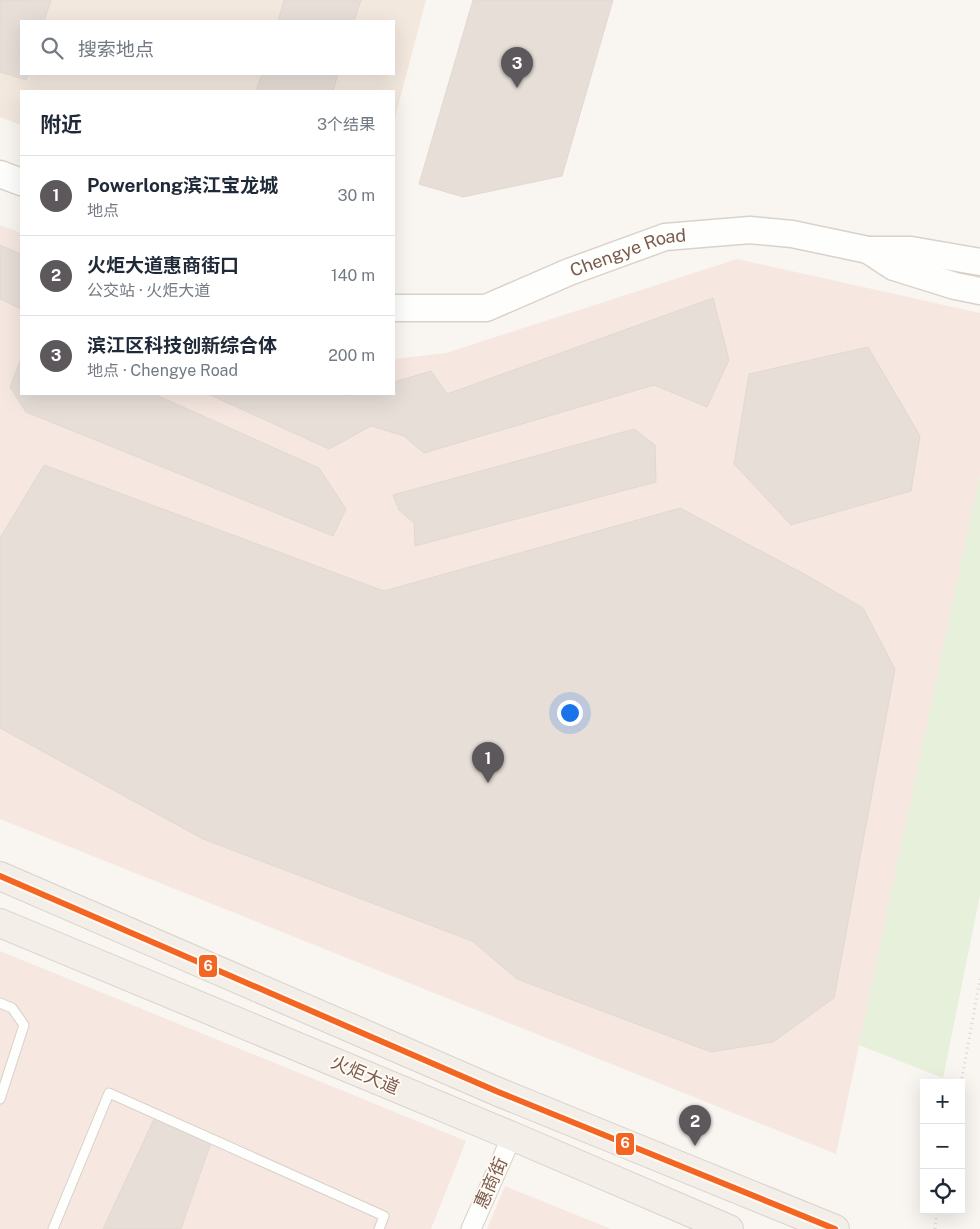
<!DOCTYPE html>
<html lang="zh">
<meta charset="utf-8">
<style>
body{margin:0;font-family:"Public Sans","Noto Sans SC",sans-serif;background:#f2f2f3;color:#1f2937}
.controls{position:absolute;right:15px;bottom:15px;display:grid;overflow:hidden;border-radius:0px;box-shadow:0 5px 20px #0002}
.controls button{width:45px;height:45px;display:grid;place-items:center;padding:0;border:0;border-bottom:1px solid #e0e1e3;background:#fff;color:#1f2937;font:25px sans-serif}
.you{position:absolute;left:569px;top:712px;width:18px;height:18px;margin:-12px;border:4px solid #fff;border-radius:50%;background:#1a73e8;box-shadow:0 0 0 8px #1a73e833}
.badge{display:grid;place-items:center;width:32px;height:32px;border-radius:50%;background:#5c585b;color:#fff;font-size:16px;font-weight:700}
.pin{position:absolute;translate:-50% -41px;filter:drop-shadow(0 1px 2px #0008)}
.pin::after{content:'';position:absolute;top:26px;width:18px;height:15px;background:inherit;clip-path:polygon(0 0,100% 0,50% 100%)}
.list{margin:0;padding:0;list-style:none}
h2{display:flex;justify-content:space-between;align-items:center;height:65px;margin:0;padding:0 20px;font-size:21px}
h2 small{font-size:16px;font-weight:400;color:#747a83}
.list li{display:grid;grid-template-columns:32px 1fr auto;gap:15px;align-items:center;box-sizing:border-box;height:80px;padding:0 20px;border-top:1px solid #e0e1e3}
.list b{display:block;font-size:19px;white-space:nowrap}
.list p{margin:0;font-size:16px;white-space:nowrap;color:#747a83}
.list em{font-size:16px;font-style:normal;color:#747a83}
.icon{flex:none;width:28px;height:28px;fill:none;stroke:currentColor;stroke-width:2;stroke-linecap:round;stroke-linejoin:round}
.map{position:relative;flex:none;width:980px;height:1229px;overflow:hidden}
.search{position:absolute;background:#fff;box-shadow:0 5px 20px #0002;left:20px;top:20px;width:375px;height:55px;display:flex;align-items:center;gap:12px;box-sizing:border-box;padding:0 18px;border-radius:0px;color:#747a83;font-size:19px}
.panel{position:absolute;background:#fff;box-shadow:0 5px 20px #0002;left:20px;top:90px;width:375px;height:305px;border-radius:0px}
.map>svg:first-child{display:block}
.residential{fill:#f2e8de;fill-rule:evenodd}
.commercial{fill:#f6e8e1}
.green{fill:#e7f0db}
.building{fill:#e6ded7;stroke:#e2d8d2}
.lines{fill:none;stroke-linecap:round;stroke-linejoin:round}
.lane-casing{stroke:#d7d1cb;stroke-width:11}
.street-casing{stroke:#d7d1cb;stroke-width:21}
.secondary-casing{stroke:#d9d2cb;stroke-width:29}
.primary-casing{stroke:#dad1cc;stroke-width:30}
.path{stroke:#dcd5d0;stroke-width:3;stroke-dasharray:1 4;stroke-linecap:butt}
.lane{stroke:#fefefd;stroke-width:9}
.street{stroke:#fefefd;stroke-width:19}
.secondary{stroke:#fefefd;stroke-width:26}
.primary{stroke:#f3eee8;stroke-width:28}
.bus-1-casing{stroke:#fffaf3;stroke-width:10}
.bus-1{stroke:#f26522;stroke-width:6}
.labels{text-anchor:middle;stroke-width:4;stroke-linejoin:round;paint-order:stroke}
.street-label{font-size:18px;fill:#7a5c4d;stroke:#fffaf3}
.line-badge{stroke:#fffaf3;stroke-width:2}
.badge-label{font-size:14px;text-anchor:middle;font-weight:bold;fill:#fff}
</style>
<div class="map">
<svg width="980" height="1229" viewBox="0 0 980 1229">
<rect width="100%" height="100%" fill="#f9f5f0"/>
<path class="residential" d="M0,0H426L394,121V91H21V125L0,117ZM21,21H394V74H21Z"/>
<g class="commercial">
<path d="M0,225L21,233V394H394V359L446,353L737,259L980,313V475L836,1154L0,819Z"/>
<path d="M0,951L466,1141L431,1229H0Z"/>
<path d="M505,1186L611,1229H487Z"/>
</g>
<path class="green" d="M980,475V895L943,1078L859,1045Z"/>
<g class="building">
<path d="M0,0H51L44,21H21V74H28L26,80L0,72Z"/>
<path d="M284,0H361L354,21H278Z"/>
<path d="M473,0H613L562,176L463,197L419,184Z"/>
<path d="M262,74H338L333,91H256Z"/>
<path d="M0,245L21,254V309L0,299Z"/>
<path d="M713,298L729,360L707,407L654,385L424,453L404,436L371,426L329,449L208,394H341L347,396L355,394H394V382L431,371L447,394Z"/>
<path d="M868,347L920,436L911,491L791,525L734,464L749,374Z"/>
<path d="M21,359V394H154L319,468L346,509L333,536L26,412L10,387Z"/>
<path d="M634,429L655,445L656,482L415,546L414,523L399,510L393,495Z"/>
<path d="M44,465L384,591L680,508L806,575L863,608L895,669L834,998L773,1042L711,1052L517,979L472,941L203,839L0,728V538Z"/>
<path d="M154,1119L214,1134L181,1229H103Z"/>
</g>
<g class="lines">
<defs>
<g id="lane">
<path d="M0,1003L12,1008L24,1025L0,1099"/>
<path d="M53,1229L109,1093L384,1216L379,1229"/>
</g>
<path id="street" d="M471,1229L512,1136"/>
<g id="secondary">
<path d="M0,174L21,182"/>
<path d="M868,250L894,267L955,286L980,291"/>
<path id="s1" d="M394,308H486L569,272L665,237L750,230L792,234L868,250H911L980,262"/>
</g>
<g id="primary">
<path d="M0,876L496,1091L835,1229"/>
<path d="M0,923L512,1136L729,1229"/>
</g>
</defs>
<use href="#lane" class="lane-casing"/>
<use href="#street" class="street-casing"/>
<use href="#secondary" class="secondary-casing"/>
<use href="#primary" class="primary-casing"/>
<g class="path">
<path d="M961,1083L980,979"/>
<path d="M935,1229L937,1210"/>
</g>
<use href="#lane" class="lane"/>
<use href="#street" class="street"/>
<use href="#secondary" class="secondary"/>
<use href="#primary" class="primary"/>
<defs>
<path id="bus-1" d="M0,876L496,1091L835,1229"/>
</defs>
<use href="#bus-1" class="bus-1-casing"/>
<use href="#bus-1" class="bus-1"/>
</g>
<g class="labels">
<g class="street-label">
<text dy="6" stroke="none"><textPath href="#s1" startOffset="245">Chengye Road</textPath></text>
<text transform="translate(365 1075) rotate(23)" y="6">火炬大道</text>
<text transform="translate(491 1183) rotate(-66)" y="6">惠商街</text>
</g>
</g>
<g class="line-badge">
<rect x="198" y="954" width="20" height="24" rx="5" fill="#f26522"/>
<rect x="615" y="1132" width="20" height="24" rx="5" fill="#f26522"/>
</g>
<g class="badge-label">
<text x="208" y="971">6</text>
<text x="625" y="1148">6</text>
</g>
</svg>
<div class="controls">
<button>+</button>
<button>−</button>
<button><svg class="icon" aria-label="locate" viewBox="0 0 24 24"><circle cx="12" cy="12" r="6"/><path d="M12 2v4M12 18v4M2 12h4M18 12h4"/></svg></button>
</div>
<div class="you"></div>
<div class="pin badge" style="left:488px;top:783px">1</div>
<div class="pin badge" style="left:695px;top:1146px">2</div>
<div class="pin badge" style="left:517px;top:88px">3</div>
<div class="search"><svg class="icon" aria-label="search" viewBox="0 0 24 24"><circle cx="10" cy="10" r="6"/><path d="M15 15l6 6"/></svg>搜索地点</div>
<section class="panel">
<h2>附近<small>3个结果</small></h2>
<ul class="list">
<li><span class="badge">1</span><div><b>Powerlong滨江宝龙城</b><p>地点</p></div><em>30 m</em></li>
<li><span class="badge">2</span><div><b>火炬大道惠商街口</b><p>公交站 · 火炬大道</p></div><em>140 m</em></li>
<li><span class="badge">3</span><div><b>滨江区科技创新综合体</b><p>地点 · Chengye Road</p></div><em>200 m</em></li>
</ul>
</section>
</div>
